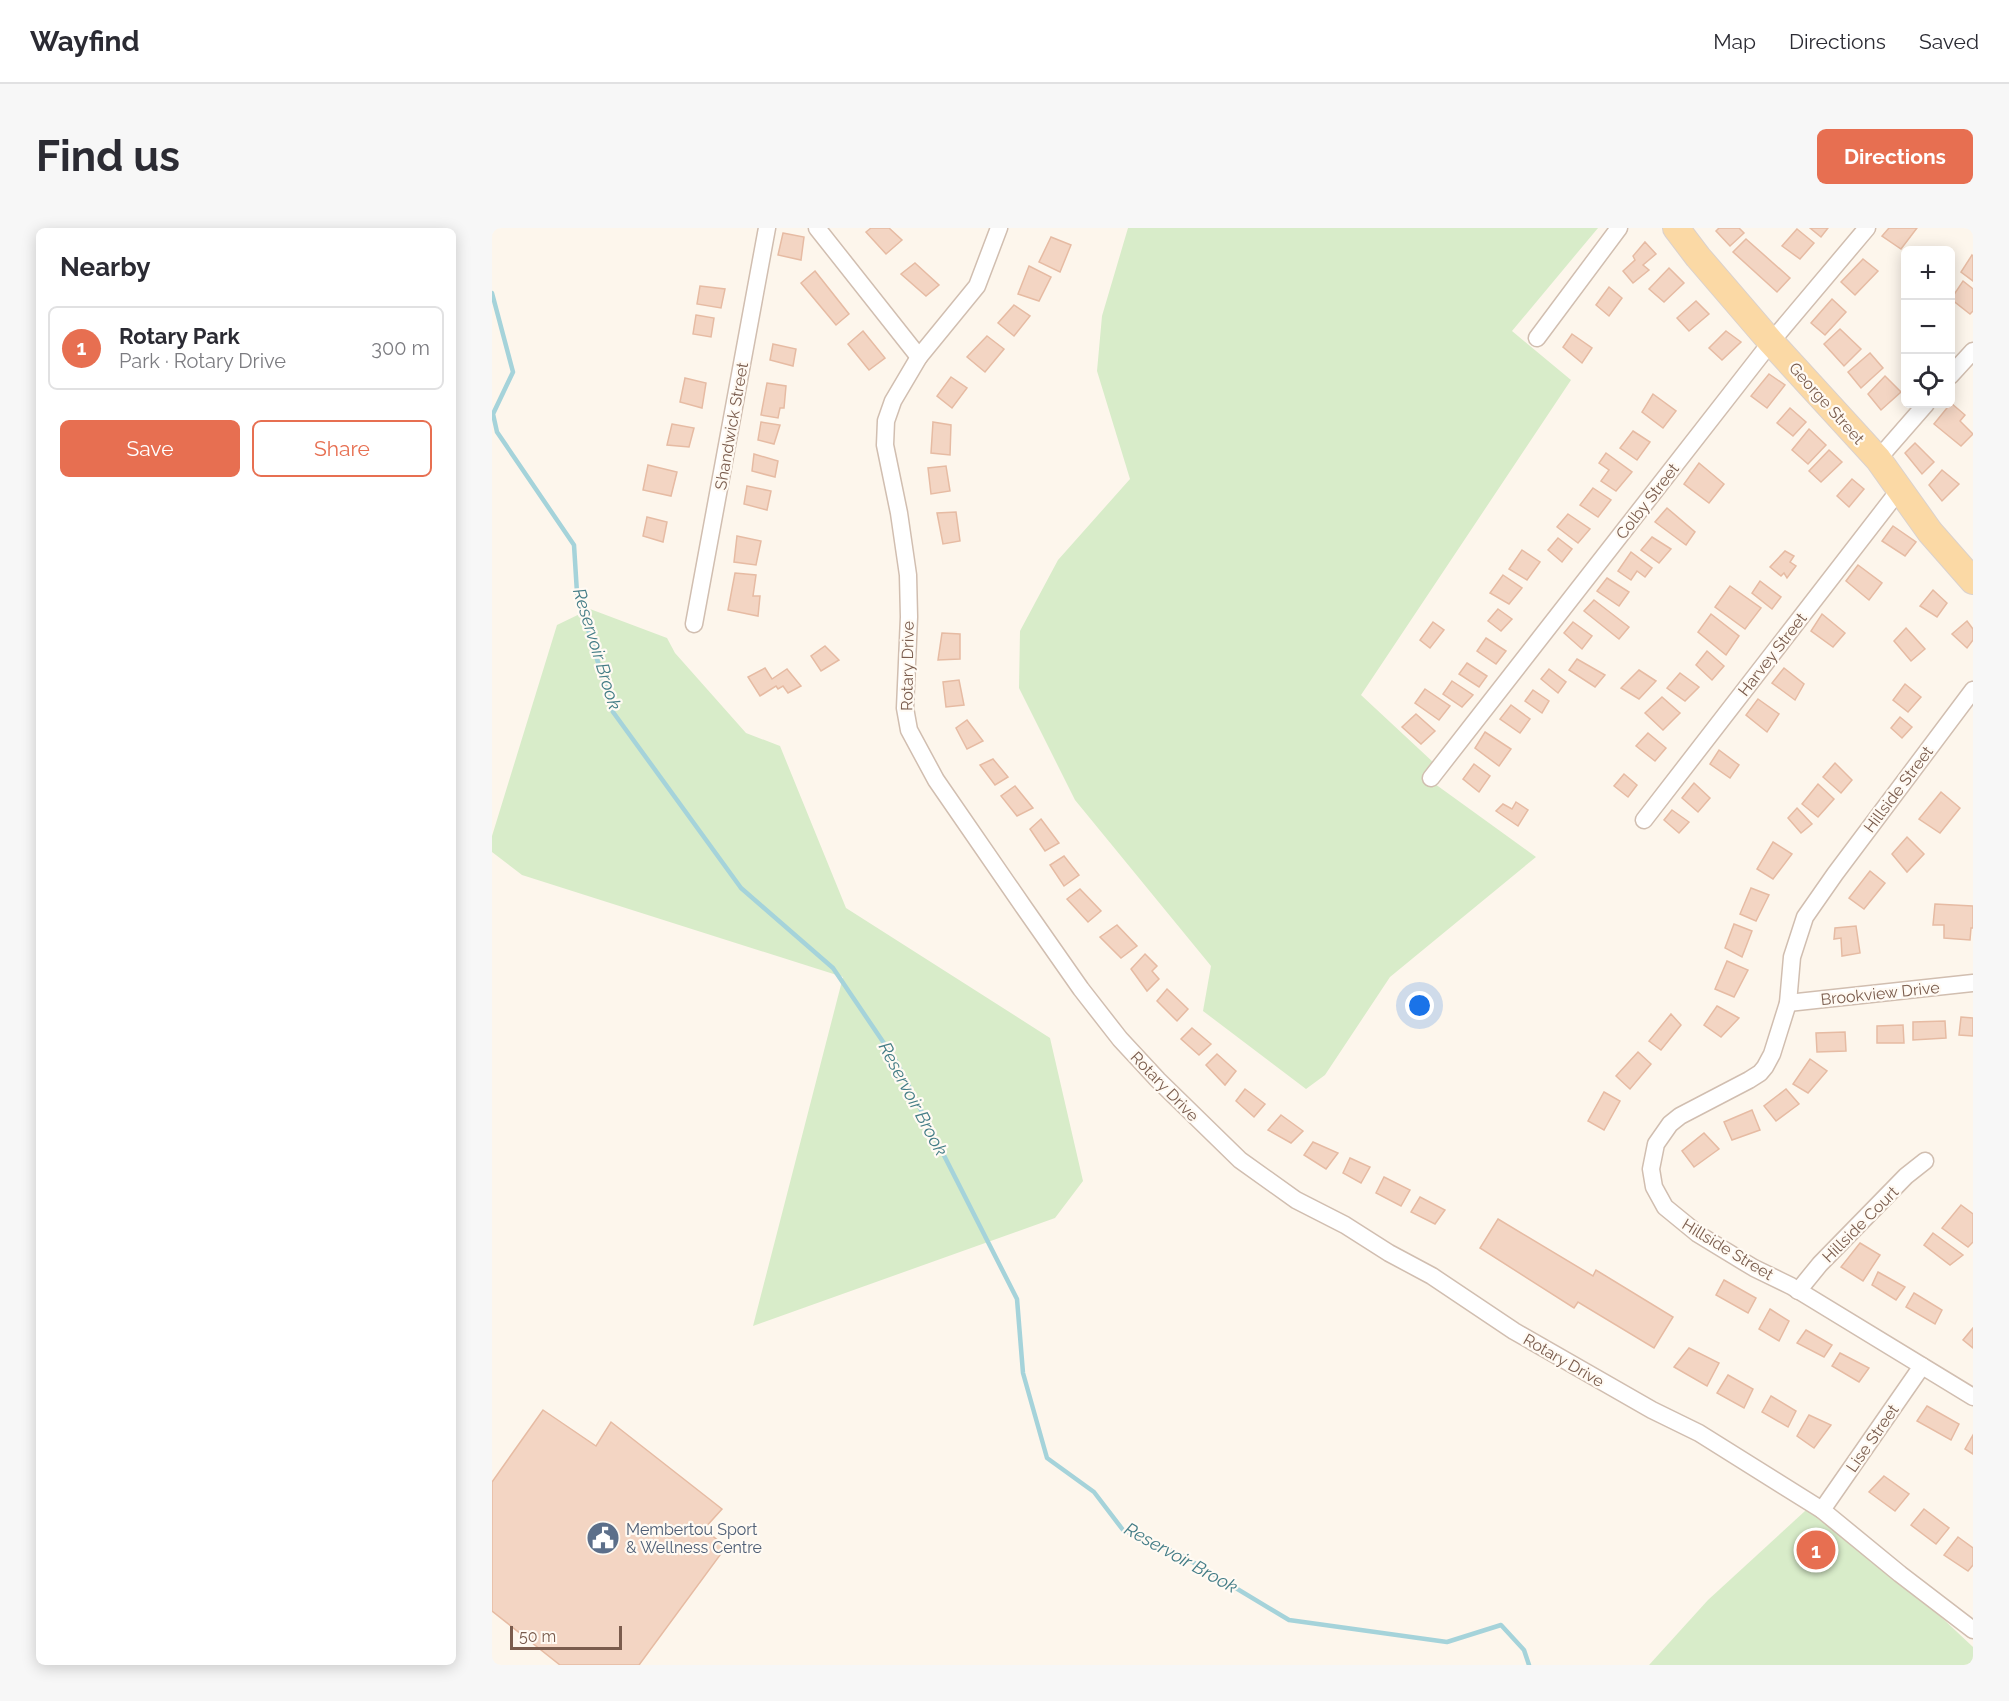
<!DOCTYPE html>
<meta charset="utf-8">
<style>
body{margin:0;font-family:Raleway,sans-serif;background:#f7f7f7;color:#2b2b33}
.controls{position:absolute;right:18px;top:18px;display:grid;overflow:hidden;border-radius:9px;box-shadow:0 3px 15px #0003}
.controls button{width:54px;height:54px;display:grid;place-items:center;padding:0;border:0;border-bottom:2px solid #e1e1e2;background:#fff;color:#2b2b33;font:30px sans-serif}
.scale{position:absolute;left:18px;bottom:15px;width:112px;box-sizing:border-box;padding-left:6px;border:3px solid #7a5c4d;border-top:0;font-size:16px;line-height:21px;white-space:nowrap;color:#7a5c4d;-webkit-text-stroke:4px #fffaf3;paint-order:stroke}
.you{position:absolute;left:928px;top:778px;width:21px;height:21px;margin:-15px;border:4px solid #fff;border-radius:50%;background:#1a73e8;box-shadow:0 0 0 9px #1a73e833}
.badge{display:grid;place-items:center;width:39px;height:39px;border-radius:50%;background:#e76f51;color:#fff;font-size:20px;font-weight:700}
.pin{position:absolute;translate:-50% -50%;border:3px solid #fff;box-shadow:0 2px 6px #0006}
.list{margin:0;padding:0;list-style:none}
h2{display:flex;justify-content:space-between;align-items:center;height:78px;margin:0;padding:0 24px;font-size:26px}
h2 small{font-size:20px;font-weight:400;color:#7c7c81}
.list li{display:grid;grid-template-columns:39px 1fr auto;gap:18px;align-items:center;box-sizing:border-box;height:84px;margin:0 12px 12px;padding:0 12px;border:2px solid #e1e1e2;border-radius:9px}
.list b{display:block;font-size:22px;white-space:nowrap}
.list p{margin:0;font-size:20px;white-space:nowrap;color:#7c7c81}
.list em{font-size:20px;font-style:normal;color:#7c7c81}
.actions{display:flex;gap:12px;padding:18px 24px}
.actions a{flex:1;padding:14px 0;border:2px solid #e76f51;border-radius:9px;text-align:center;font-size:21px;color:#e76f51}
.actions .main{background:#e76f51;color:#fff}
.icon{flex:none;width:33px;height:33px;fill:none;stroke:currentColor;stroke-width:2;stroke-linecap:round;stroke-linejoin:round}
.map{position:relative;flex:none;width:1481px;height:1437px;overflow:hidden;border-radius:9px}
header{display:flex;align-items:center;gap:36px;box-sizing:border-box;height:84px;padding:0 30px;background:#fff;border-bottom:2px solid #e1e1e2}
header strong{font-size:28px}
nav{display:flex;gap:33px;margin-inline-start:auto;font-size:21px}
.intro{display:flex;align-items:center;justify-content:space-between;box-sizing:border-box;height:144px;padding:0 36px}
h1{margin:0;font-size:42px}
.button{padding:15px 27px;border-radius:9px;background:#e76f51;color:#fff;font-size:21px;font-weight:700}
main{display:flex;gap:36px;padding:0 36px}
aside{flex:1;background:#fff;border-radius:9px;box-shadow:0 3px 15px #0003}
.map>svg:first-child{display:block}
.green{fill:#d8ecc9}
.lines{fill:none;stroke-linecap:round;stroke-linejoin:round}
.stream{stroke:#a5d3da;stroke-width:4.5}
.building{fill:#f3d5c3;stroke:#e6bba3;stroke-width:1.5}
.street-casing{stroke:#d1beb0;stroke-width:19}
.primary-casing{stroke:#dad1cd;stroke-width:28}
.street{stroke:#fff;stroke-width:16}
.primary{stroke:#fbd9a5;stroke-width:26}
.labels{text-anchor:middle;stroke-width:4.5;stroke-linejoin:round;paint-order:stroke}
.street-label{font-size:16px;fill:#7a5c4d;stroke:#fffaf3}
.service-label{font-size:16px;fill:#4e5e75;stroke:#fffaf3;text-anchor:start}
.water-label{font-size:18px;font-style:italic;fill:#437c86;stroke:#fffaf3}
</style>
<header>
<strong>Wayfind</strong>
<nav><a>Map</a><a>Directions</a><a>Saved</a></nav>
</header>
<div class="intro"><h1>Find us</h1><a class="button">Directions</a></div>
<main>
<aside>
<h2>Nearby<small></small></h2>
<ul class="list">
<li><span class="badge">1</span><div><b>Rotary Park</b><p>Park · Rotary Drive</p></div><em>300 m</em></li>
</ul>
<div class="actions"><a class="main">Save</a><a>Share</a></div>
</aside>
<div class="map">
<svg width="1481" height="1437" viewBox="0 0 1481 1437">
<rect width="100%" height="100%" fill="#fdf6ec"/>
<g class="green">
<path d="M636,0H1106L1020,103L1079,152L869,467L942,535L932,548L1044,629L898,749L833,847L814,861L711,783L719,738L583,572L527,460L528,403L566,332L638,251L605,143L610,88Z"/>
<path d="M98,381L175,410L183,425L254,505L288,518L354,680L558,810L591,953L563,990L261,1098L351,749L30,647L0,624V608L65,397Z"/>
<path d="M1325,1272L1481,1419V1437H1157L1216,1372Z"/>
</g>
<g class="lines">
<path class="stream" d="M0,65L21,144L1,186L5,204L82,317L85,365L121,484L249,660L341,740L404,833L525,1071L531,1145L555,1230L602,1264L631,1302L689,1327L797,1392L955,1414L1009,1397L1032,1422L1037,1437"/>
</g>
<g class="building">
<path d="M379,0H397L410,12L394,26L374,4Z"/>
<path d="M1227,0H1247L1252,5L1238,18L1224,3Z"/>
<path d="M1318,0H1336L1329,9Z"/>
<path d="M1397,0H1425L1409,21L1390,8Z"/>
<path d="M1305,1L1322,15L1308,31L1290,18Z"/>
<path d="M291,5L312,9L309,32L286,27Z"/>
<path d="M559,9L579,17L568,44L547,34Z"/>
<path d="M1254,11L1298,50L1285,64L1241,24Z"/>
<path d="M1153,14L1164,26L1151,37L1157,42L1141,55L1131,43L1143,32L1141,28Z"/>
<path d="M1480,27L1481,28V53L1469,44Z"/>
<path d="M1371,31L1386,43L1363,67L1349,54Z"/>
<path d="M423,35L447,57L434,68L409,46Z"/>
<path d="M537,38L559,49L547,73L526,66Z"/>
<path d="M1177,40L1192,55L1172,74L1157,61Z"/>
<path d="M323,43L357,86L344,97L309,55Z"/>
<path d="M1471,53L1481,61V83L1478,86L1459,71Z"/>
<path d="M208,58L233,61L229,80L205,76Z"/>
<path d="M1117,59L1130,70L1117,88L1104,77Z"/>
<path d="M1340,71L1354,84L1333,107L1319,95Z"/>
<path d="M1204,73L1217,86L1197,103L1185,90Z"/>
<path d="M522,77L538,88L522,108L506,95Z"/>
<path d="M204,87L222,90L219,109L201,106Z"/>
<path d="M1348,101L1369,121L1352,138L1332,116Z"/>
<path d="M371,103L393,130L377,142L356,116Z"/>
<path d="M1234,103L1249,114L1230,132L1217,120Z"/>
<path d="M1080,106L1100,120L1090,135L1071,119Z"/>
<path d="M495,108L512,121L493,144L475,129Z"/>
<path d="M281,116L304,121L301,138L278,132Z"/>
<path d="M1378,125L1391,140L1369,160L1356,144Z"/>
<path d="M1277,146L1293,157L1275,180L1259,168Z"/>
<path d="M1393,148L1409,164L1389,182L1376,166Z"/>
<path d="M459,149L475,160L460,180L445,168Z"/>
<path d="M193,150L214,155L210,180L188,174Z"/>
<path d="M275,155L294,158L292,180H288L286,190L269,187Z"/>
<path d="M1161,166L1184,183L1171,200L1150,184Z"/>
<path d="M1459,175L1473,187L1468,193L1481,206L1469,218L1442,196Z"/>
<path d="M1298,180L1314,194L1301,208L1285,195Z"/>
<path d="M269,194L288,197L282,216L266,212Z"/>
<path d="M441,194L459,197L458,227L439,225Z"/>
<path d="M180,196L202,200L197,219L175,217Z"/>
<path d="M1317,201L1334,217L1316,236L1300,222Z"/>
<path d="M1141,203L1158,214L1145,232L1128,220Z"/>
<path d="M1423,215L1442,234L1430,246L1413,225Z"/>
<path d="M1337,222L1350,234L1329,254L1317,243Z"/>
<path d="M1114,225L1140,244L1124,263L1109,253L1117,242L1107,235Z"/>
<path d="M262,226L286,233L283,249L260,243Z"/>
<path d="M1207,235L1232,256L1217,275L1192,256Z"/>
<path d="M156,237L185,244L179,268L151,262Z"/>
<path d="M454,238L458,263L439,266L436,240Z"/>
<path d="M1450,242L1467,256L1450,273L1437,257Z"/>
<path d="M1360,251L1372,261L1357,279L1345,268Z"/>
<path d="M255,258L279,263L275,282L252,276Z"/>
<path d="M1101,260L1119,272L1106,289L1088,277Z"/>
<path d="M1175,280L1203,304L1194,317L1163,294Z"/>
<path d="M464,284L468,313L451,316L445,285Z"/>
<path d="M1076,286L1098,301L1086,315L1065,299Z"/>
<path d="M155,289L175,294L171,314L151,308Z"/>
<path d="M1401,298L1424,314L1413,328L1390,313Z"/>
<path d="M245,308L269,313L264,337L242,334Z"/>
<path d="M1160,309L1179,321L1167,335L1149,322Z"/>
<path d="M1066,310L1080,321L1070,334L1056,322Z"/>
<path d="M1030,322L1048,334L1035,352L1017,341Z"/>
<path d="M1293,323L1302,328L1298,334L1304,338L1295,350L1292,345L1289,348L1278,339Z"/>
<path d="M1139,324L1160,340L1153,349L1145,343L1139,352L1126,343Z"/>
<path d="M1366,337L1390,355L1377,372L1354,353Z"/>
<path d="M243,345L264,347L261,368H268L266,388L236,382Z"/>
<path d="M1011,347L1030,360L1017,376L998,365Z"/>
<path d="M1115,350L1137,364L1127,378L1105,363Z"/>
<path d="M1268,353L1289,369L1280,381L1260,365Z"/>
<path d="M1238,358L1269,380L1253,401L1223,379Z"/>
<path d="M1441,362L1455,375L1445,389L1428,378Z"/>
<path d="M1102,372L1137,399L1127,411L1092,383Z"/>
<path d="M1006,381L1020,391L1009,403L996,393Z"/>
<path d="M1219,386L1247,408L1234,427L1206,404Z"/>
<path d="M1330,386L1353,405L1341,419L1319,403Z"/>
<path d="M1475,393L1481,401V412L1475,420L1460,406Z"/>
<path d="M941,394L952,402L938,420L928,412Z"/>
<path d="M1081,394L1100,408L1090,421L1072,405Z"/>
<path d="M1414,400L1433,421L1419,433L1402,413Z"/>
<path d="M450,405L468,406V431L446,432Z"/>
<path d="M994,410L1014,423L1004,436L985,423Z"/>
<path d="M333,418L347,432L329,443L319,428Z"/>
<path d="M1215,423L1232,438L1220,452L1204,437Z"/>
<path d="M1085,431L1113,447L1103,459L1077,442Z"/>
<path d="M975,435L995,448L987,459L967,446Z"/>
<path d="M273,440L280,451L295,441L309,458L296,465L291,458L286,461L284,458L268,468L256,449Z"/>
<path d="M1292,440L1312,456L1303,472L1280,455Z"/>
<path d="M1057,441L1074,454L1066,465L1049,451Z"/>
<path d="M1147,442L1164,453L1147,471L1129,460Z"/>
<path d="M1188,445L1207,459L1193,473L1175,460Z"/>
<path d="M467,452L472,477L454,479L451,454Z"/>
<path d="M960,453L981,467L970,479L951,466Z"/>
<path d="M1413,456L1429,469L1416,484L1401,472Z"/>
<path d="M933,461L958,478L947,492L923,475Z"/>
<path d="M1041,462L1057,473L1050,485L1033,473Z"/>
<path d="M1170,469L1188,485L1171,502L1153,485Z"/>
<path d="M1266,471L1287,486L1275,504L1254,487Z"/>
<path d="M1019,477L1038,491L1028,505L1008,491Z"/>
<path d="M924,486L943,503L929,516L910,499Z"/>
<path d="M1408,489L1420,499L1410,510L1399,500Z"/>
<path d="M475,492L491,513L475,521L464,500Z"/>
<path d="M993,504L1019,521L1007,538L983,520Z"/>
<path d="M1156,505L1174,520L1163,533L1144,518Z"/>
<path d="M1227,522L1247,537L1238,550L1218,536Z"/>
<path d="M501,531L516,549L503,557L488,537Z"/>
<path d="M1343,535L1360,552L1349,565L1331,549Z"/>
<path d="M982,536L998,548L987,564L971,551Z"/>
<path d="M1132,546L1145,557L1136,569L1122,558Z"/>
<path d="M1202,555L1218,570L1206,584L1190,570Z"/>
<path d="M1326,556L1342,571L1326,589L1310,576Z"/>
<path d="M523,558L541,580L525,588L509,568Z"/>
<path d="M1449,564L1468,580L1448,605L1427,591Z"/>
<path d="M1024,574L1036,582L1026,598L1004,583L1011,576L1020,581Z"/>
<path d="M1305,580L1320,596L1309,605L1296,590Z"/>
<path d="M1180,582L1197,594L1187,605L1172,592Z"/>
<path d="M549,591L567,615L553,623L538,601Z"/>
<path d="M1415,609L1432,626L1415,644L1400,626Z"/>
<path d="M1281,614L1300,626L1281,651L1265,641Z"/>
<path d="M572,628L587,647L572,658L558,637Z"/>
<path d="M1378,643L1393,655L1372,681L1357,670Z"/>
<path d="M1259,660L1277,667L1264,693L1248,686Z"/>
<path d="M588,661L609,683L596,694L575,671Z"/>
<path d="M1443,676L1481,678V700H1479L1478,712L1452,710V697H1441Z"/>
<path d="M1242,696L1260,703L1250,729L1233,720Z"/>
<path d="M625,697L645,718L629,730L608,709Z"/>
<path d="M1364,698L1368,725L1350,728L1349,710L1342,711L1343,700Z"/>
<path d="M653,726L665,738L660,743L667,751L655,763L639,741Z"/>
<path d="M1235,733L1256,742L1242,769L1223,761Z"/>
<path d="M675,761L696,781L685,793L665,773Z"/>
<path d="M1225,778L1247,790L1229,809L1212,797Z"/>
<path d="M1179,786L1189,797L1169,822L1157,813Z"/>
<path d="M1469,789L1481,790V808L1467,807Z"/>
<path d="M1453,793L1454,810L1421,812V794Z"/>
<path d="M1411,797L1412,815H1385V798Z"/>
<path d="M700,800L719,816L707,827L689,811Z"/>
<path d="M1353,804L1354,823L1325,824L1324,805Z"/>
<path d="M1146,824L1159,836L1138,861L1124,848Z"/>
<path d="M725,826L744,843L733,857L714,837Z"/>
<path d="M1318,831L1335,843L1316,865L1301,856Z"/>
<path d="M753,861L773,876L762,889L744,873Z"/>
<path d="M1294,861L1307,876L1284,893L1272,878Z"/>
<path d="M1112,864L1128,873L1112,902L1096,893Z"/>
<path d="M1260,882L1268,902L1240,912L1232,894Z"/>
<path d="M789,887L811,903L799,915L776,902Z"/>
<path d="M1212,905L1227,921L1202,939L1190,923Z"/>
<path d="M821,914L846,925L834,941L812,927Z"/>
<path d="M858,930L878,939L869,955L851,945Z"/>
<path d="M892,949L918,962L909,978L884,965Z"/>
<path d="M928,969L953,982L943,996L919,984Z"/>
<path d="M1469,977L1481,986V1014L1476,1019L1450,1000Z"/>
<path d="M1006,991L1101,1048L1104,1042L1181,1089L1162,1120L1086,1074L1082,1080L988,1020Z"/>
<path d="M1441,1005L1471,1027L1458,1037L1432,1017Z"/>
<path d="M1368,1015L1388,1027L1371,1053L1349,1039Z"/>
<path d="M1386,1044L1413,1059L1404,1072L1380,1057Z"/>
<path d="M1232,1052L1264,1070L1256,1085L1224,1067Z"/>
<path d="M1422,1065L1450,1082L1443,1096L1414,1079Z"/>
<path d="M1278,1081L1297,1093L1287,1113L1267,1101Z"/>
<path d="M1481,1100V1120L1471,1112Z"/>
<path d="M1314,1102L1340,1117L1332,1129L1305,1115Z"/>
<path d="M1197,1120L1227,1135L1215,1158L1182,1139Z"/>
<path d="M1348,1125L1377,1140L1367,1154L1340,1138Z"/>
<path d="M1236,1147L1261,1161L1252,1180L1225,1165Z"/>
<path d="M1279,1168L1304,1183L1296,1199L1270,1184Z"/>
<path d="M1435,1178L1467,1196L1459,1212L1425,1193Z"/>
<path d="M51,1182L104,1218L119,1194L230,1281L212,1301L234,1319L147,1437H68L0,1383V1254Z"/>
<path d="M1317,1187L1339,1197L1322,1220L1305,1208Z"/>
<path d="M1481,1207V1226L1473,1221Z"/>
<path d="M1392,1248L1417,1266L1403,1283L1377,1264Z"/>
<path d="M1432,1281L1457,1300L1444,1316L1419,1297Z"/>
<path d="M1466,1309L1481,1320V1337L1476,1343L1452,1327Z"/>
</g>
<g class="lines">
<defs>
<g id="street">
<path d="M325,0L427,129"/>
<path d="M507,0L485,58L427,129L401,173L394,193L393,217L407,285L416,347L417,389L413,480L417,502L444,552L533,681L589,761L628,811L666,852L748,932L804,972L853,997L897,1025L940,1048L1022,1103L1160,1182L1207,1205L1330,1282L1408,1346L1481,1402"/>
<path d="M1045,110L1127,0"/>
<path d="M1458,148L1481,123"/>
<path d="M1386,231L1434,176"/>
<path d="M202,396L275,0"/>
<path d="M1481,462L1343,646L1313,689L1300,729L1296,775L1280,826L1273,839L1268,845L1257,852L1188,888L1178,896L1164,916L1159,941L1162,959L1173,979L1206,1006L1262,1040L1299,1058L1481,1169"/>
<path d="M939,550L1279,114L1375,0"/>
<path d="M1152,592L1408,261"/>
<path d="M1296,775L1481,755"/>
<path d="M1306,1063L1328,1036L1414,948L1433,933"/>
<path d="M1330,1282L1430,1138"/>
</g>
<path id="primary" d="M1184,0L1206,29L1279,114L1386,231L1438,304L1481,353"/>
</defs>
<use href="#street" class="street-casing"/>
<use href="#primary" class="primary-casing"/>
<use href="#street" class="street"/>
<use href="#primary" class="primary"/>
</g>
<defs>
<symbol id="civic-disc" viewBox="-11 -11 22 22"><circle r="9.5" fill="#5c6f8a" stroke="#fffaf3"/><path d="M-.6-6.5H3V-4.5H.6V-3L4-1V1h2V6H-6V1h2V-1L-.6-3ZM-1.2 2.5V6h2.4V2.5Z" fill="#fff"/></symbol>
</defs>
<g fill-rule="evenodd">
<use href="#civic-disc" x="92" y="1291" width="38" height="38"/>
</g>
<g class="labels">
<g class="street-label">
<text transform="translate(1335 175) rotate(48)" y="6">George Street</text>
<text transform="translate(239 198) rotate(-80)" y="6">Shandwick Street</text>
<text transform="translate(1155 273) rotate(-52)" y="6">Colby Street</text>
<text transform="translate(1280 426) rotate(-52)" y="6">Harvey Street</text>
<text transform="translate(415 438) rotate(-89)" y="6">Rotary Drive</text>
<text transform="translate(1406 561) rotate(-53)" y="6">Hillside Street</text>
<text transform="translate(1388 765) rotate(-6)" y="6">Brookview Drive</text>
<text transform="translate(673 858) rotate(46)" y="6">Rotary Drive</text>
<text transform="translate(1368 996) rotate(-45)" y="6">Hillside Court</text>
<text transform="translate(1236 1021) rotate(31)" y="6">Hillside Street</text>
<text transform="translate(1072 1132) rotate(30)" y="6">Rotary Drive</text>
<text transform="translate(1380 1210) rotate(-55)" y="6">Lise Street</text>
</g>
<g class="service-label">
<text x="134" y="1307">Membertou Sport<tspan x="134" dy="18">&amp; Wellness Centre</tspan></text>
</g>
<g class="water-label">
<text transform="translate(105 421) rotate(73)" y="6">Reservoir Brook</text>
<text transform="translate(421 871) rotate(62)" y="6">Reservoir Brook</text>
<text transform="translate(689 1330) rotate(29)" y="6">Reservoir Brook</text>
</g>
</g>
</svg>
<div class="controls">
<button>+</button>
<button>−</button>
<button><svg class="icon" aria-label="locate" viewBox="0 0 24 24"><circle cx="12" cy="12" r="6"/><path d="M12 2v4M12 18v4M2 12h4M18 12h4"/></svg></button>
</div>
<div class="scale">50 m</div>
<div class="you"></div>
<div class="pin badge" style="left:1324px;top:1322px">1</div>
</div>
</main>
